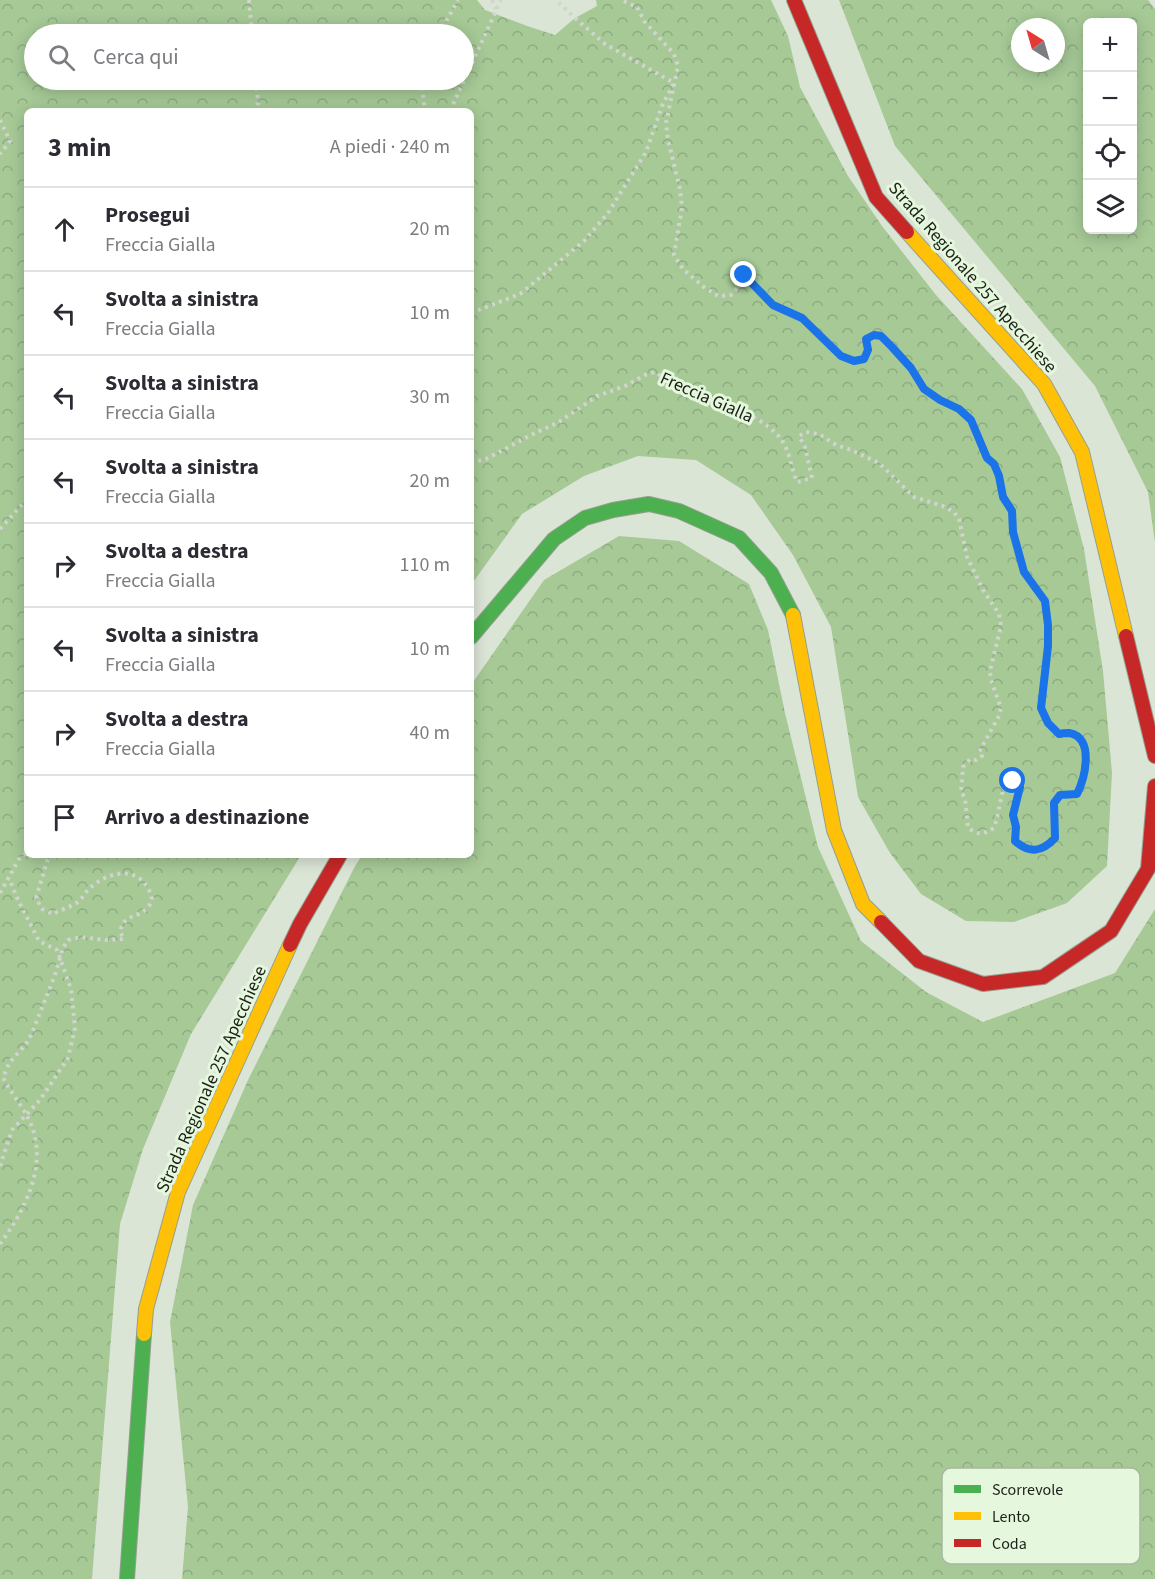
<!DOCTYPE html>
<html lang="it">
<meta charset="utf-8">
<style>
body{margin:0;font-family:"Source Sans 3",sans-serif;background:#f7f7f7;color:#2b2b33}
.controls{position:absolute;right:18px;top:18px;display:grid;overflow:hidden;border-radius:9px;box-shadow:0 3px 15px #0003}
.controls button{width:54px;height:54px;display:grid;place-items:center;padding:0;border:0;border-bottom:2px solid #e1e1e2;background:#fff;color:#2b2b33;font:30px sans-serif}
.compass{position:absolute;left:1011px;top:18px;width:54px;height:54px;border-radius:50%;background:#fff;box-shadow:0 3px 15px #0003;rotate:323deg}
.stop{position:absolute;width:18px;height:18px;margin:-14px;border:4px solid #1a73e8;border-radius:50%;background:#fff}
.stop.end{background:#1a73e8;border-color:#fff;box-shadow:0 2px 6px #0008}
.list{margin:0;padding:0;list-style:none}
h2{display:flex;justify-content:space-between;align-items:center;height:78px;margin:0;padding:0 24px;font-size:26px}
h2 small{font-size:20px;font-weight:400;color:#7c7c81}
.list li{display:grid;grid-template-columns:39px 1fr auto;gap:18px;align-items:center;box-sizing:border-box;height:84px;padding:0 24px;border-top:2px solid #e1e1e2}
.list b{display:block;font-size:22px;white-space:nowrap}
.list p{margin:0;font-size:20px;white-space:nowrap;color:#7c7c81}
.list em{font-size:20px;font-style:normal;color:#7c7c81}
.icon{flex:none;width:33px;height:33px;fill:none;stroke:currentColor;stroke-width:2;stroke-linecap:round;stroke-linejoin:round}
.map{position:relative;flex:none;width:1155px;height:1579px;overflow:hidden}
.search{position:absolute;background:#fff;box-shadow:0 3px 15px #0003;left:24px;top:24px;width:450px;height:66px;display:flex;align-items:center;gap:15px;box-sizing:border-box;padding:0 21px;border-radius:33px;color:#7c7c81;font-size:22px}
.panel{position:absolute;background:#fff;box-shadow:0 3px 15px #0003;left:24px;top:108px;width:450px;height:750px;border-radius:9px}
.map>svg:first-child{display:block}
.forest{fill:url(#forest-crowns);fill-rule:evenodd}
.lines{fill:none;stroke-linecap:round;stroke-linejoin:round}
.fast-casing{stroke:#959f90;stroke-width:16}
.slow-casing{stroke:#959f90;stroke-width:16}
.jam-casing{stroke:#959f90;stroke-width:16}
.path{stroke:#d1d4cf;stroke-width:4;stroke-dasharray:3 4.5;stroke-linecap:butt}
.fast{stroke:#4caf50;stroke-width:14}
.slow{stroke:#ffc107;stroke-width:14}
.jam{stroke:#c62828;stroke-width:14}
.route{stroke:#1a73e8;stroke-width:8}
.labels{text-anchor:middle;stroke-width:6;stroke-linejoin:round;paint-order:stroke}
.street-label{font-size:18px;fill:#1b2118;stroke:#e5f8dd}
.key{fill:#e5f8dd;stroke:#a8b8a2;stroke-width:1.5}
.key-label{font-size:16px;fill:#1b2118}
</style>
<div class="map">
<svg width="1155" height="1579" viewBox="0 0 1155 1579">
<defs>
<pattern id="forest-crowns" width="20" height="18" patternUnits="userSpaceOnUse" patternTransform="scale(1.5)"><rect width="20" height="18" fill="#a6c996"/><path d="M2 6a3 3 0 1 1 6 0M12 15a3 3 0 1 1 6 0" fill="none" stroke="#8eac81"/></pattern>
</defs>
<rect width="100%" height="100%" fill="#dbe5d6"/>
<g class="forest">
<path d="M0,0H477L485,10L530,27L555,35L575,18L597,6L596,0H771L788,36L800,87L848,176L882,226L936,295L1022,389L1060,457L1084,549L1103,671L1112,773L1107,866L1067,903L1014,922L966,921L921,894L890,853L858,797L831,627L793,555L751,495L696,460L638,456L584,476L522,514L471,585V111H27V855H301L191,1034L143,1149L120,1224L92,1579H0ZM34,34H464V80H34Z"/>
<path d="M839,0H1148L1155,9V543L1148,492L1095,386L895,146ZM1088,22H1132V230H1088ZM1020,27H1056V63H1020Z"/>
<path d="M619,536L679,541L749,584L768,630L785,713L818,847L861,941L926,992L983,1022L1115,973L1155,909V1579H182L188,1507L170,1322L193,1205L248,1080L354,868L362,855H471V685L544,580Z"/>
</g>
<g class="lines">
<defs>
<g id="fast">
<path d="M471,637L554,539L585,518L613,510L649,504L679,511L739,538L771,573L793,615"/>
<path d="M127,1579L144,1334"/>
</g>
<g id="slow">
<path d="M907,232L1044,384L1082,452L1126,636"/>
<path d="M793,615L834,830L863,904L881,922"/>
<path d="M144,1334L146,1309L178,1192L290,945"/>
</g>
<g id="jam">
<path d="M794,0L876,197L907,232"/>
<path d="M1126,636L1155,756"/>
<path d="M881,922L919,961L983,984L1043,977L1111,931L1148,869L1155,786"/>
<path d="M290,945L300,924L340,855"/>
</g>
</defs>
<use href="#fast" class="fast-casing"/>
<use href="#slow" class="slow-casing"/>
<use href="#jam" class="jam-casing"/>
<g class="path">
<path d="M249,0L252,34"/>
<path d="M492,0L496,9"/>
<path d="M439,34L458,0"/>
<path d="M256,80L258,101L257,111"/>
<path d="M421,80L425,111"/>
<path d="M450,111L501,0"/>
<path d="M0,120L10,141L0,154"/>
<path d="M471,313L520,294L584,241L608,213L646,152L662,106L674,83L605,44L575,18L556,0"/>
<path d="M471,463L486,459L531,435L559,422L597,396L625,386L645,375L655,372C674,385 695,396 716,405C723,408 731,409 739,411C754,416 771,426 781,439C790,451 791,468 797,482L812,478L805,447L799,436L806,432L819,434L836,445L851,450L879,463L914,497L943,506L954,512L959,519L967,557L983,590L999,614L1001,626L990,671L991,680L1001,708L999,716L979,752L982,756L976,760L970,759L963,767L961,792L965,798L968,828C979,836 983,834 994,828C999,813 1000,798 1005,784L1013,781L1020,787L1013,815L1016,827L1015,841C1030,854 1042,852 1055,838L1054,803L1060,795L1077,794C1085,778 1095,737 1069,733C1066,733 1063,733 1059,733L1048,723L1041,708L1048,646L1049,625L1045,601L1024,572L1013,532L1012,511L1003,497L999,476L994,464L987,458L971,420L959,409L940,400L924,389L911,368L892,347L881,336L874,335L866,339L868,350L864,359L854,361L841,356L802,318L773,305L744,275L737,278L739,286L731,295L718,296L705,288L683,269L674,255L682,207L680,189L668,140L666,123L678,66L674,54L644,21L637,7L621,0"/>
<path d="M0,529L27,499"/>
<path d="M0,893L19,859L27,853"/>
<path d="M0,1166L12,1130L40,1100L68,1058L75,1028L71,989L57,950L39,941L18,900L9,878"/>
<path d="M0,1244C25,1210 49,1164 30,1122C23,1107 11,1092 3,1078L9,1063L26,1044L32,1033L55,975L63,948L68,940L81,937L105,940L124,939L120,932C124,913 138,919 148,907C150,905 151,902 152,899C144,866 112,868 90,888C85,892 83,898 78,902C71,907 60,910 53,914L42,909L36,898L49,855"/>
</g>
<use href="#fast" class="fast"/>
<use href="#slow" class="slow"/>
<use href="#jam" class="jam"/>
</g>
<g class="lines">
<path class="route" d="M744,275L773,305L802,318L841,356L854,361L864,359L868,350L866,339L874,335L881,336L892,347L911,368L924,389L940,400L959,409L971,420L987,458L994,464L999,476L1003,497L1012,511L1013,532L1024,572L1045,601L1048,625V646L1041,708L1048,723L1059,734C1063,733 1066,733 1069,733C1095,737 1085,778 1077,794L1060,795L1054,803L1055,838C1042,852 1030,854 1015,841L1016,827L1013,815L1020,787L1013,781"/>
</g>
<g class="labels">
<g class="street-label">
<text transform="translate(973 277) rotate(49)" y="6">Strada Regionale 257 Apecchiese</text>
<text transform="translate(707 397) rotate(24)" y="6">Freccia Gialla</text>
<text transform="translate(211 1079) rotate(-66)" y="6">Strada Regionale 257 Apecchiese</text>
</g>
</g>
<rect x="942" y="1468" width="198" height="96" rx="9" class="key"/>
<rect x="954" y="1485" width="27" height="8" fill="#4caf50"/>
<rect x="954" y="1512" width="27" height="8" fill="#ffc107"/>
<rect x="954" y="1539" width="27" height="8" fill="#c62828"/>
<g class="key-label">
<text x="992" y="1495">Scorrevole</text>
<text x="992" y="1522">Lento</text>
<text x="992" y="1549">Coda</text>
</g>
</svg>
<div class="controls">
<button>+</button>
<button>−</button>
<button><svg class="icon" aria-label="locate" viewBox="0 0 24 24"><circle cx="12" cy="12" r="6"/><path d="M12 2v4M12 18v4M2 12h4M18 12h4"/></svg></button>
<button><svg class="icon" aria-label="layers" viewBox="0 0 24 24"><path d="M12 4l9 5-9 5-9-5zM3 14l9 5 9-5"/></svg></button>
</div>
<svg class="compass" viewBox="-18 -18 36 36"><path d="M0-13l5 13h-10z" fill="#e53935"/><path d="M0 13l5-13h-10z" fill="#7c7c81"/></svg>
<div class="stop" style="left:1013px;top:781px"></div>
<div class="stop end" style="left:744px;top:275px"></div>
<div class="search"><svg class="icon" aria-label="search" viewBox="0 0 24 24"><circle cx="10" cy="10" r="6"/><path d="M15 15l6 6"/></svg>Cerca qui</div>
<section class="panel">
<h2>3 min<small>A piedi · 240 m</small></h2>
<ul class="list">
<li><svg class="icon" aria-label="ahead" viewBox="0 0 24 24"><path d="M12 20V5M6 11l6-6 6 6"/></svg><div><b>Prosegui</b><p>Freccia Gialla</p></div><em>20 m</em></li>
<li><svg class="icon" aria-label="left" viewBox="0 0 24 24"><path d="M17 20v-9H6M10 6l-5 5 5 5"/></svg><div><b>Svolta a sinistra</b><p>Freccia Gialla</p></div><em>10 m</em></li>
<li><svg class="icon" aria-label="left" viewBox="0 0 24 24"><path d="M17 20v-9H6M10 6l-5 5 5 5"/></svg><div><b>Svolta a sinistra</b><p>Freccia Gialla</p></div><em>30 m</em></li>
<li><svg class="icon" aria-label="left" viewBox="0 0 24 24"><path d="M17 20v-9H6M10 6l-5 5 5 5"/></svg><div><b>Svolta a sinistra</b><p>Freccia Gialla</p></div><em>20 m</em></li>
<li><svg class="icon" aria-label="right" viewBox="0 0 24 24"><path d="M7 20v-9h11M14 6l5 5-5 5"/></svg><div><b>Svolta a destra</b><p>Freccia Gialla</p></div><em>110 m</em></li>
<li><svg class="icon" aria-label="left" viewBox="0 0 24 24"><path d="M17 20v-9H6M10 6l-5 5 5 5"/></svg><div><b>Svolta a sinistra</b><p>Freccia Gialla</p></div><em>10 m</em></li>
<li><svg class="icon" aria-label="right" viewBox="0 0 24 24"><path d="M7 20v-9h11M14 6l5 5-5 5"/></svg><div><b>Svolta a destra</b><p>Freccia Gialla</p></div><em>40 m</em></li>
<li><svg class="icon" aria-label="arrive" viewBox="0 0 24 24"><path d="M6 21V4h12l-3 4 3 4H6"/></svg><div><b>Arrivo a destinazione</b></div></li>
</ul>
</section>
</div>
